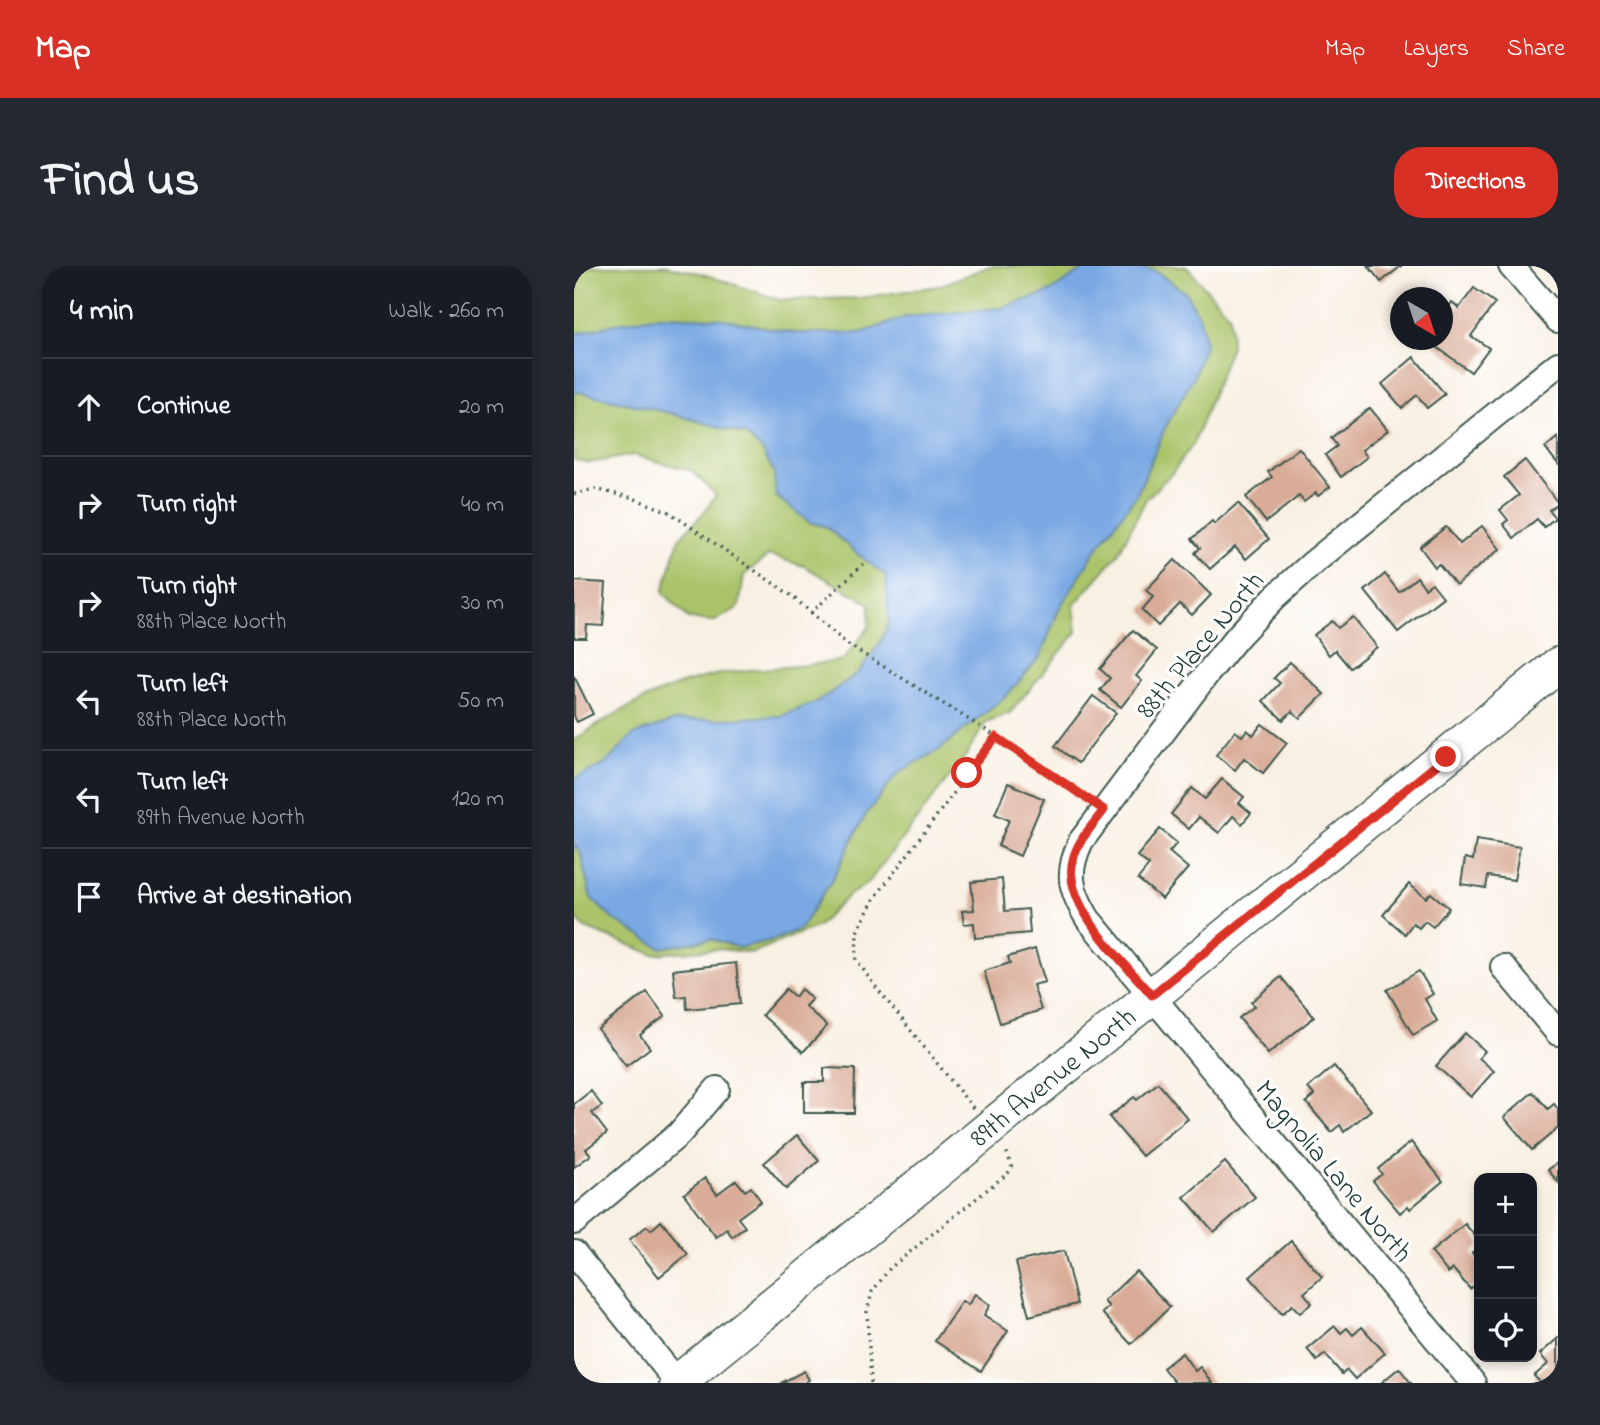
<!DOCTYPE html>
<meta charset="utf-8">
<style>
body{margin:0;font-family:"Indie Flower",sans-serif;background:#242831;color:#f1f3f6}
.controls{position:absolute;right:21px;bottom:21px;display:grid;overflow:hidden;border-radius:14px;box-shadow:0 4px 10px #0003}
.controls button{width:63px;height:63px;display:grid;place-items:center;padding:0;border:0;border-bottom:2px solid #363941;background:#171b24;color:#f1f3f6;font:35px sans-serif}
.compass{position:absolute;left:816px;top:21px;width:63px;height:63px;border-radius:50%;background:#171b24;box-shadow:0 4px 10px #0003;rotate:141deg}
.stop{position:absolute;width:21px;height:21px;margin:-16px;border:5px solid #d93025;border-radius:50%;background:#fff}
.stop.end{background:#d93025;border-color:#fff;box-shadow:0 2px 7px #0008}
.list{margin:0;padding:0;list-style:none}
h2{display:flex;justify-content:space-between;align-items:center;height:91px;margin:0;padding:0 28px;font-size:30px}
h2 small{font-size:23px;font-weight:400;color:#9ea1a6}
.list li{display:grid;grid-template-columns:46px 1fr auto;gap:21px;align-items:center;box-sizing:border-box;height:98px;padding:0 28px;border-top:2px solid #363941}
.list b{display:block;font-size:26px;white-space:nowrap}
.list p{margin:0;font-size:23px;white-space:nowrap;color:#9ea1a6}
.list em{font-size:23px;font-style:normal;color:#9ea1a6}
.icon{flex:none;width:38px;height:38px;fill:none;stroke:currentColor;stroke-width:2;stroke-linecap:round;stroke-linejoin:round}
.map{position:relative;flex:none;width:984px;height:1117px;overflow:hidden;border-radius:28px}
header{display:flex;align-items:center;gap:42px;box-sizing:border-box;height:98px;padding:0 35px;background:#d93025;color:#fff}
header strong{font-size:33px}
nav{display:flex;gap:38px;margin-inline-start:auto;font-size:24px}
.intro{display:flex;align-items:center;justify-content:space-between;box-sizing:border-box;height:168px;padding:0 42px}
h1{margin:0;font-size:49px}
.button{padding:18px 32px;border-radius:28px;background:#d93025;color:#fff;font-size:24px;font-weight:700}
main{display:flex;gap:42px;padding:0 42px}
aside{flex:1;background:#171b24;border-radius:28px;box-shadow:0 4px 10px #0003}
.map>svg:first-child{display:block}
.green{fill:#abc46a;stroke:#65804f;stroke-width:2}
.water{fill:#79a8e3;stroke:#4c728c;stroke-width:2}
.building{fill:#d9ac97}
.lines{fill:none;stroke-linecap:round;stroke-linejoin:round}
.street-casing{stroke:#40584e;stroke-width:28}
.secondary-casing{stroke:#40584e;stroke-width:38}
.path{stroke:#40584e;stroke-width:3.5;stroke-dasharray:2 5;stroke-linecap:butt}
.street{stroke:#fff;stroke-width:24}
.secondary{stroke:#fff;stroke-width:35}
.route{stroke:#d93025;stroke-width:9}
.labels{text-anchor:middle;stroke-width:6;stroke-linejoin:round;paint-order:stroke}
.street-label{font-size:28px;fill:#1f3d34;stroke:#fff}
</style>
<header>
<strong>Map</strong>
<nav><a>Map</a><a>Layers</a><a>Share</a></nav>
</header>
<div class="intro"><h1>Find us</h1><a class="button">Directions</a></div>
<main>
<aside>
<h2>4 min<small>Walk · 260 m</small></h2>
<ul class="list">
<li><svg class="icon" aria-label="ahead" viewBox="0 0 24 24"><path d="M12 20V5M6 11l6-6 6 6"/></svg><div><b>Continue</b></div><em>20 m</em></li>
<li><svg class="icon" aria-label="right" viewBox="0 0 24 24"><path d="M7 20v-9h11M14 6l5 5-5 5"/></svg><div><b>Turn right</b></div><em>40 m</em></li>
<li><svg class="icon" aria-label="right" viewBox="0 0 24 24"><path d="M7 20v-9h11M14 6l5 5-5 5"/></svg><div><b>Turn right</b><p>88th Place North</p></div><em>30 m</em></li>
<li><svg class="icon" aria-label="left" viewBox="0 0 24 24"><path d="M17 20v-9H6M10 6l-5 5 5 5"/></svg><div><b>Turn left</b><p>88th Place North</p></div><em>50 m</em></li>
<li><svg class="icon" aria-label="left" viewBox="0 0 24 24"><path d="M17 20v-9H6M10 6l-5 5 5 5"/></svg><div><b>Turn left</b><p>89th Avenue North</p></div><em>120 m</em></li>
<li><svg class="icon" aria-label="arrive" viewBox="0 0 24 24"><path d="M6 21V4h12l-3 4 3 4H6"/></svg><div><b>Arrive at destination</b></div></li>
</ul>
</aside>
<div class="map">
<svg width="984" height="1117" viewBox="0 0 984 1117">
<rect width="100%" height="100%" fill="#fff"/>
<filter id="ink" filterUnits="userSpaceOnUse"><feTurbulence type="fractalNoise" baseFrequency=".0143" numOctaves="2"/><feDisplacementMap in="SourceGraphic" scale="14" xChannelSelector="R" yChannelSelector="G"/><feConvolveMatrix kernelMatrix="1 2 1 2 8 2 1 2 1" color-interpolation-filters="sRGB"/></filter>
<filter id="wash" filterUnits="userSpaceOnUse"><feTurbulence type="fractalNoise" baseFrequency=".00686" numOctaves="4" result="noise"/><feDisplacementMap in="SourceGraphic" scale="28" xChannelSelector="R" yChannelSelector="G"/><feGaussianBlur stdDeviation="1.57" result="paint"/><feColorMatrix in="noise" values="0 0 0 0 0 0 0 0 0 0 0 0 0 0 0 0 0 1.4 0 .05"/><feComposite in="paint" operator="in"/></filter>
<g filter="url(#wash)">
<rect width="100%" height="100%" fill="#f8f0e2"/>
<path class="green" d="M18,0H93L129,8L206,34L287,32L365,20L416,0H612L656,50L657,80L620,177L598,207L572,233L544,288L500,339L503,366L436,447L412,456L393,488L294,617L274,630L244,660L178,687L146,683L79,688L11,662L0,650V474C45,444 92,418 146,408C187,401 228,402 269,394L295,361L296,338L230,300L195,289L170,309L165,341L141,355L115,353L89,326L105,273L130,246L142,229L118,205L59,189L16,197L0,194V7Z"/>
<path class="water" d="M515,0H556L581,5L612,27L626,52L631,79L620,110L591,162L563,228L522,284L485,343L466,391L435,427L412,446L365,484L324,507L291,550L258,614L226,663L202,673L165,682L138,673L87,682L40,654L17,632L6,585L0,580V513L30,499L59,469L100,455L207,450L243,436L284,407L306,377L315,356L312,310L281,286L253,261L235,256L202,230L200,206L188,184L172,169L96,147L5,126L0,127V68L49,56L86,50L144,52L221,67H287L332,51L428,42L475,26Z"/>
<g id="blocks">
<g class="building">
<path d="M794,0H827L807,16Z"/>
<path d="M900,22L921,37L897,70L915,82L897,106L860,79L864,74H869L871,65L869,63V49L878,36L885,42Z"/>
<path d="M840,91L871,128L853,142L843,129L828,142L808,118Z"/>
<path d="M796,142L814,164L788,184L793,191L767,211L751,189L763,180L757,172Z"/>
<path d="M984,171V198L971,182Z"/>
<path d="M725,182L756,221L744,230L742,227L730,236L725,230L692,256L672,231L698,211L694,206Z"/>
<path d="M951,194L984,237L975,244L981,252L970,261L963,253L940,272L929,258L934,254L926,244L945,229L930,211Z"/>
<path d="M664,237L695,273L672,293L661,281L636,303L621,287L626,282L618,273L638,255L640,258Z"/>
<path d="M908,260L926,283L882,319L865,298L861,301L846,281L872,261L886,278Z"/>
<path d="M601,294L637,329L618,349L606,338L584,360L568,344L579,331L572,324Z"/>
<path d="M811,308L825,326L843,311L851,322L858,317L869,331L824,366L791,325Z"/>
<path d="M0,315L32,317L29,360L13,359L12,372H0Z"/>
<path d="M779,351L803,381L776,402L761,384L755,389L740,369L758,355L764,362Z"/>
<path d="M559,364L583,384L562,410L568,415L547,441L526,424L536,412L526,403Z"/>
<path d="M716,396L750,428L726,452L718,445L709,454L689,435L706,417L700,412Z"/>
<path d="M0,410L19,448L3,456L0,450Z"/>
<path d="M519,430L542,447L504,497L481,480Z"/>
<path d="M688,458L713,477L689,507L670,492L661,504L642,489L661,465L668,470L673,464L679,469Z"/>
<path d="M648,513L670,531L665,537L677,547L668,558L659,550L645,567L625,551L615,563L597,548L618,522L631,533Z"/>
<path d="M434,517L470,533L446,590L424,580L435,554L421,548Z"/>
<path d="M586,563L603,577L595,586L614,602L588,633L564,613L575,599L563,590Z"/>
<path d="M902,574L946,581L940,614L914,610L912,622L887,618L891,592L899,594Z"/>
<path d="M428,613L431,645L454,643L456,667L401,672L400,657L390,658L388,645L400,644L397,616Z"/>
<path d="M835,618L852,632L857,627L875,642L859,661L851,655L845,662L839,657L831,668L809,649Z"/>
<path d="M461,683L471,716L459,719L467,744L426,757L410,705L436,697L434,691Z"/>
<path d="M162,697L166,738L113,743L112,730L102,731L99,704Z"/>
<path d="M845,705L859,728L851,733L863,755L839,769L813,724Z"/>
<path d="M707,711L740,751L694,788L665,752L681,740L677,736Z"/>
<path d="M212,723L221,731L227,723L238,733L231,740L253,760L229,786L188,749Z"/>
<path d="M73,726L91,750L66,769L76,782L52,800L24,763Z"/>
<path d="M891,767L911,785L905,792L920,805L897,831L862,800Z"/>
<path d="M760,800L797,844L770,866L766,859L757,866L732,836L740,829L734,822Z"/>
<path d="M250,802L281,803L280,847H230V816H250Z"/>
<path d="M584,817L614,853L568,890L535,851L560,831L563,834Z"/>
<path d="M17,825L28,840L18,847L33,867L12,883L17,889L0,901V838Z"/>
<path d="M959,826L974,843L980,838L984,843V862L958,884L930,851Z"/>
<path d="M223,869L245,895L212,923L190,897Z"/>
<path d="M837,876L869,915L836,943L834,940L826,947L799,915L808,908L804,903Z"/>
<path d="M651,896L681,931L640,966L610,931Z"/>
<path d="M984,896V916L974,904Z"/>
<path d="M131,912L143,928L162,914L171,925L177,921L187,935L164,952L171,961L158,971L153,963L142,971L110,928Z"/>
<path d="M87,955L114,988L85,1011L55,974L73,960L77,964Z"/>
<path d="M891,958L905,975V981L898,987L905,996V1016L896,1023L879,1003L874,1007L857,986Z"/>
<path d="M717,975L748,1011L730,1027L738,1037L726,1047L718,1039L708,1048L676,1011Z"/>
<path d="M490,985L503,1038L455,1050L442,996Z"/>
<path d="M562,1005L596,1041L557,1078L528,1047L535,1041L530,1035Z"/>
<path d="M401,1028L416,1039L410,1049L434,1065L407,1105L361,1075L388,1035L394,1039Z"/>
<path d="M761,1060L767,1067L773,1062L779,1069L788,1061L811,1087L781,1113L773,1104L768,1108L751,1088L743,1095L733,1083Z"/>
<path d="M984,1072V1117H967L960,1110L974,1098L966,1088Z"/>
<path d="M608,1087L621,1105L626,1101L638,1117H601L589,1102Z"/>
<path d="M825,1102L837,1117H807Z"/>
<path d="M230,1105L235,1114L230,1117H207Z"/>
</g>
</g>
</g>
<g filter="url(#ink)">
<use href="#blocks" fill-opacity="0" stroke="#40584e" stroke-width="2"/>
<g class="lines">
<defs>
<g id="street">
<path d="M937,0L984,54"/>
<path d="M929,701L984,767"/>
<path d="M0,956L105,868L143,823"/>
<path d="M0,987L104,1117"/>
<path d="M899,1117L514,653C496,623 492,607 507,575L632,409L664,370L701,331L740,296L984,98"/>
</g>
<path id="secondary" d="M103,1117L984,399"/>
</defs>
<use href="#street" class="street-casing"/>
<use href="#secondary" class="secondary-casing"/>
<g class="path">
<path d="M0,228L21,223L59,232L95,246L218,330L273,378L415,466L513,532"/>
<path d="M237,347L289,298"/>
<path d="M399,842L298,716L282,693L283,666L300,633L422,471"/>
<path d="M297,1117L293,1046L298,1026L316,1002L434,907L438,901L432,884"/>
</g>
<use href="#street" class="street"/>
<use href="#secondary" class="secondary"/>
</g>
</g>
<g class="lines" filter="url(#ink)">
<path class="route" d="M393,507L422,471L530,544C519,559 503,575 499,594C487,639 551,697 578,729L872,491"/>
</g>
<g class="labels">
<g class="street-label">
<text transform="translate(625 378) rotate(-50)" y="10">88th Place North</text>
<text transform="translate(478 810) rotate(-39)" y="10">89th Avenue North</text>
<text transform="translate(761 904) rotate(50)" y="10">Magnolia Lane North</text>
</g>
</g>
</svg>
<div class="controls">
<button>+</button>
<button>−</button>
<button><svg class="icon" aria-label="locate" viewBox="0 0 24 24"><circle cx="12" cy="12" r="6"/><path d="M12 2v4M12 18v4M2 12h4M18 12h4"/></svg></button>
</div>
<svg class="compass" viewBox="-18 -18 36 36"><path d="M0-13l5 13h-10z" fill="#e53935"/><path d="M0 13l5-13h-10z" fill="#9ea1a6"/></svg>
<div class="stop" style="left:393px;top:507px"></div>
<div class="stop end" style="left:872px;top:491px"></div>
</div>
</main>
